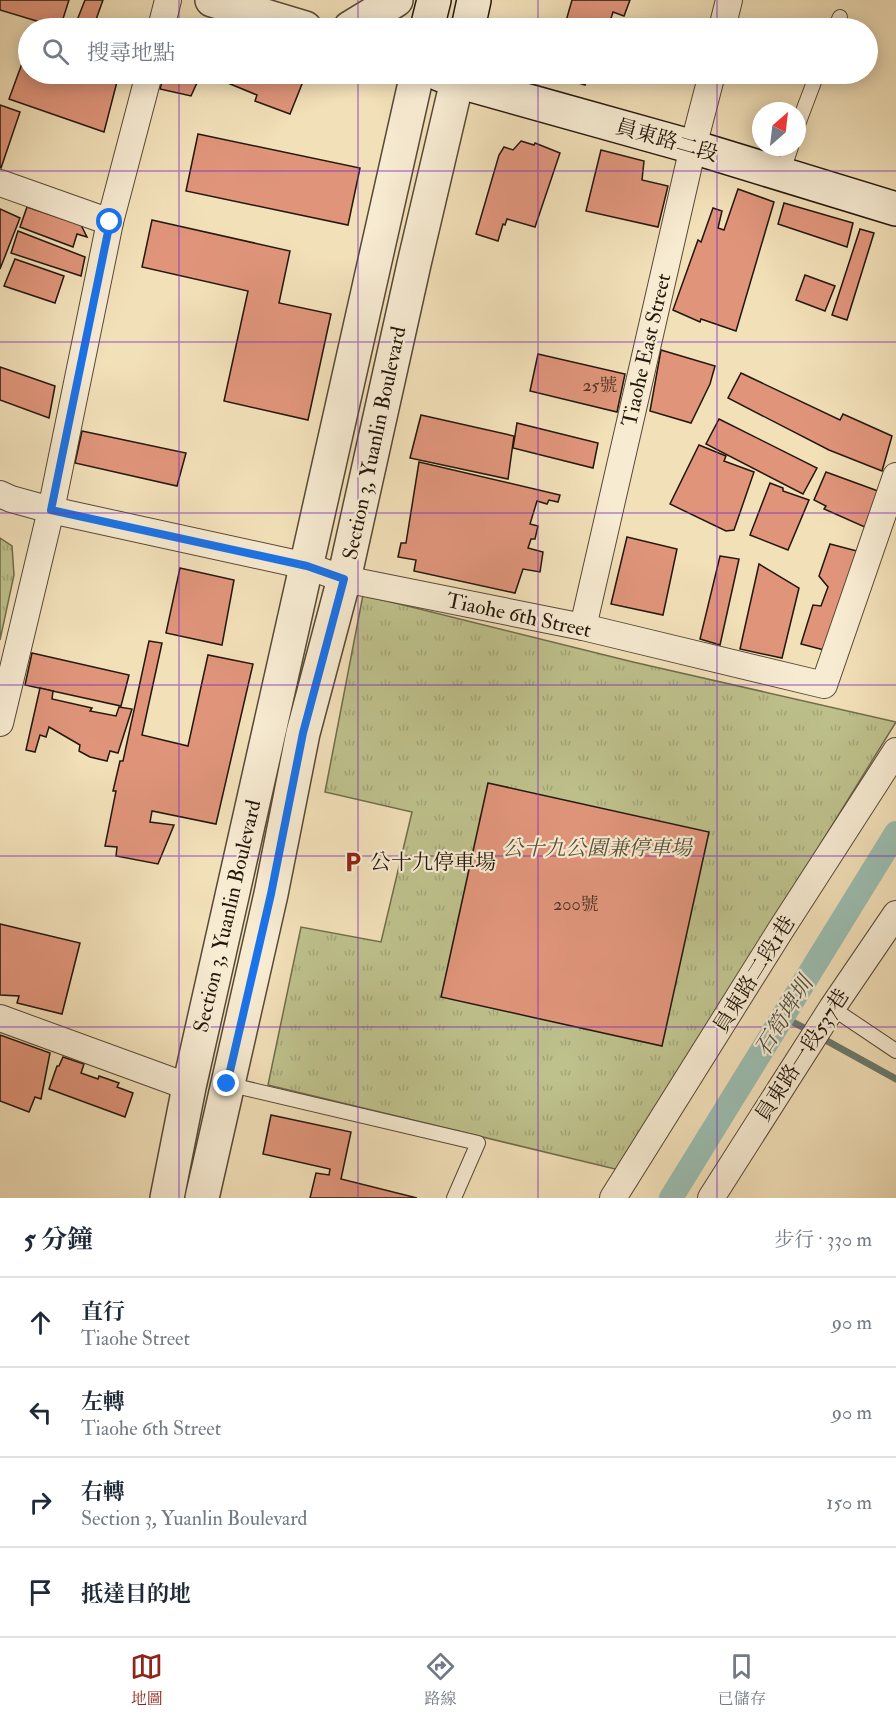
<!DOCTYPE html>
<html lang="zh-TW">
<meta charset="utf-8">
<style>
body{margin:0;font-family:"IM FELL Double Pica","Noto Serif TC",serif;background:#f2f2f3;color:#1f2937}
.compass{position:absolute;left:752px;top:102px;width:54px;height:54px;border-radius:50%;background:#fff;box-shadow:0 3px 15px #0003;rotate:28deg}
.stop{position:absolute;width:18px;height:18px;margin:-14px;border:4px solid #1a73e8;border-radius:50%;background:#fff}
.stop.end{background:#1a73e8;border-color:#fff;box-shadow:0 2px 6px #0008}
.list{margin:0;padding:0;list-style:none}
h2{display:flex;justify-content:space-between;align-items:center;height:78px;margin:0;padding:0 24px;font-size:26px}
h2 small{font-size:20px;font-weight:400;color:#747a83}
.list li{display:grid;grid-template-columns:39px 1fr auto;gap:18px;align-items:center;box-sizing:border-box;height:90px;padding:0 24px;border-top:2px solid #e0e1e3}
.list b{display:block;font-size:22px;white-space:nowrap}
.list p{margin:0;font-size:20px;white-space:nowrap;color:#747a83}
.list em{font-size:20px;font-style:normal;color:#747a83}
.icon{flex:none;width:33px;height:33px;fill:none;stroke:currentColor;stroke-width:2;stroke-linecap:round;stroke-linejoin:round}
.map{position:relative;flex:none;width:896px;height:1198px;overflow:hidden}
.search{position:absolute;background:#fff;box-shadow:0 3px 15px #0003;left:18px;right:18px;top:18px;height:66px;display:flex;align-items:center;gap:15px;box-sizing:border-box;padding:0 21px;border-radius:33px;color:#747a83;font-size:22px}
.sheet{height:438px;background:#fff}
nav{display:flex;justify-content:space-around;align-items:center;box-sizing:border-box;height:84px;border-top:2px solid #e0e1e3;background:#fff;font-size:16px;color:#747a83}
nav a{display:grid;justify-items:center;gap:3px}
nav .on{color:#8f2418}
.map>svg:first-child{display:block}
.park{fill:url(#park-tufts);stroke:#706c4c;stroke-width:1.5}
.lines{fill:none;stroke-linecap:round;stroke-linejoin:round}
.stream{stroke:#6b7b6e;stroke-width:7}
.canal{stroke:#9bbdb0;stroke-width:24}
.building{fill:#e0957b;stroke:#23170c;stroke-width:1.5}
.service-casing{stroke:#574937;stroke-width:16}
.minor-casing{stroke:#574937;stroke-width:28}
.tertiary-casing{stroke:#574937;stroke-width:36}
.secondary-casing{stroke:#23170c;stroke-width:36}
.service{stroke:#f7ebd2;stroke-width:14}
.minor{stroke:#f7ebd2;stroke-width:26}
.tertiary{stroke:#f7ebd2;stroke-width:33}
.secondary{stroke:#f7ebd2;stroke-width:33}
.route{stroke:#1a73e8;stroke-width:8}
.grid{fill:none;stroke:#7b2cbf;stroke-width:1.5;stroke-opacity:0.55}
.labels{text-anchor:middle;stroke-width:4.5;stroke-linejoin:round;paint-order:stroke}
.number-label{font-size:18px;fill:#523628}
.street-label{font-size:21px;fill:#23170c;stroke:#f7ebd2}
.park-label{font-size:21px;font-style:italic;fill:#595239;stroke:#f7ebd2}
.poi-label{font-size:21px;fill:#23170c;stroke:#f7ebd2;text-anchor:start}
.water-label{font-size:22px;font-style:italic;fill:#4d5145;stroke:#f7ebd2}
</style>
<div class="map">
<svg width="896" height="1198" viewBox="0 0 896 1198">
<defs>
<pattern id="park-tufts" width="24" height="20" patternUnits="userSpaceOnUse" patternTransform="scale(1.5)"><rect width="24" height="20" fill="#bec18c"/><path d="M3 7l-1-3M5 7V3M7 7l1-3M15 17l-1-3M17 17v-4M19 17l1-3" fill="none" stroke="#a3a578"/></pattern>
</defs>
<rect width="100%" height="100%" fill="#f2e0b9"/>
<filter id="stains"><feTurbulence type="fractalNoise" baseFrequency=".00333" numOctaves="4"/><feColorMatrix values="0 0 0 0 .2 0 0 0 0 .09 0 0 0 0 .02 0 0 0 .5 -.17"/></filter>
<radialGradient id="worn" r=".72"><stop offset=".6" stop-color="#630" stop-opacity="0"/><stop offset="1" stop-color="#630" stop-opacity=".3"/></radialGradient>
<g class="park">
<path d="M0,538L12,546L14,575L0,640Z"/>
<path d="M363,595L633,662L896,722L619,1170L268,1085L301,927L381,942L412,812L325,792Z"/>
</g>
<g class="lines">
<g class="stream">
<path d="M783,1017L810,1031"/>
<path d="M820,1037L896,1079"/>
</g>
<path class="canal" d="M671,1198L896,833"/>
</g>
<g class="building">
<path d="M0,0H69L60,28L0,10Z"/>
<path d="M85,0H103L93,28H74Z"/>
<path d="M572,0H630L624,16L613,12L608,28H564Z"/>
<path d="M28,47V74H119L104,132L9,99Z"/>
<path d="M164,74H201L191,96L160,89Z"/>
<path d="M206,74H306L290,114L255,101L257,95Z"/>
<path d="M551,74H588L585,85Z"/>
<path d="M0,105L20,112L1,168L0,167Z"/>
<path d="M198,134L360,168L348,225L186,191Z"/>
<path d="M521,141L534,145L535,143L560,153L535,227L507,219L505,225L503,224L498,241L476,234L499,155L504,147L513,150Z"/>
<path d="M601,150L644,161L642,180L668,186L658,227L586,211Z"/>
<path d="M738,189L774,202L736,331L701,319L700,322L673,310L698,240L701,242L713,208L722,211L718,228L724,230Z"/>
<path d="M784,203L853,223L847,247L778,224Z"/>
<path d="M27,207L81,225L87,237L77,234L73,247L20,227Z"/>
<path d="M0,209L20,218L0,269Z"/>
<path d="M152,220L290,251L279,303L331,314L308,420L224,401L248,291L142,267Z"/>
<path d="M860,229L874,233L847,320L832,315Z"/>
<path d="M18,231L85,257L81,276L11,253Z"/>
<path d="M15,259L64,276L55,303L4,286Z"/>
<path d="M805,275L835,286L825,311L796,300Z"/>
<path d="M661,350L715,366L710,384L691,423L650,411Z"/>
<path d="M538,354L625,374L617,412L530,391Z"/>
<path d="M0,367L55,386L49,418L0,400Z"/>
<path d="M741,373L840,420L843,414L892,436L882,471L829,450L728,398Z"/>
<path d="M421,415L514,436L508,479L410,458Z"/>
<path d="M719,419L817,468L803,494L706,444Z"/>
<path d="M517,423L598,443L593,468L513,448Z"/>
<path d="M82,431L186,453L177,486L75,463Z"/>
<path d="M699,445L726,456L724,461L754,472L734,530L726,531L670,504Z"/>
<path d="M419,462L560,495L558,502L549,500L547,504L537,501L530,524L538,526L535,539H531L528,548L543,552L540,572L523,569L515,593L414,571L416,560L398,557L401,543H406Z"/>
<path d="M826,472L878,491L867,528L824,509L826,506L814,500Z"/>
<path d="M770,483L783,488V491L809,500L788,550L750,535Z"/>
<path d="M627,537L677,549L663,615L611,604Z"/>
<path d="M830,544L857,551L832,652L801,644L813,605L821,606L828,587L819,576Z"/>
<path d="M720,556L739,559L720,645L700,639Z"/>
<path d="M759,564L799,588L782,658L740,649Z"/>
<path d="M180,568L234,580L222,645L166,633Z"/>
<path d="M149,641L162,643L142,735L188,746L208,655L253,664L216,824L152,811L150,822L174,825L158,864L116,856L117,847L105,846L116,791H113L120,761H123Z"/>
<path d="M32,653L129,675L121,706L25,685Z"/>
<path d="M40,688L53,691L52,699L92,708L90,711L116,716L119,707L132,709L118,753L110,751L107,761L90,757L79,751L80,745L49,727L46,737L40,735L35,752L26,750Z"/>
<path d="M488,783L709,832L662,1046L441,997Z"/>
<path d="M0,924L80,943L62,1014L17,1003L19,996L0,995Z"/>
<path d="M0,1035L50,1053L41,1099L35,1097L29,1112L0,1101Z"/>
<path d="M63,1057L84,1064L81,1073L98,1079L99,1076L119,1083L117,1087L133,1093L125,1117L49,1089L57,1066H59Z"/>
<path d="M271,1115L351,1132L341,1179L417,1198H310L316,1173L329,1175L330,1169L263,1154Z"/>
</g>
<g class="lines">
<defs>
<g id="service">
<path d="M835,28L840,17"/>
<path d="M797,127L817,74"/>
<path d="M782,174L791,147"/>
<path d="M832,1008L896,1051"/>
<path d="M227,1084L478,1143L454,1198"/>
</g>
<g id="minor">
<path d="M161,28L168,0"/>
<path d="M722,28L729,0"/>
<path d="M0,183L110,222"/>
<path d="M0,494L11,499L51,510L307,566L344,579L583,627L824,685L896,476"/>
<path d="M583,627L693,147L712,74"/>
<path d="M0,723L51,510L110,222L149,74"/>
<path d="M0,1018L189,1087"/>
<path d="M613,1198L780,931L896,751"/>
<path d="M711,1198L832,1008L896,914"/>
</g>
<g id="tertiary">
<path d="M212,0L305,28"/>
<path d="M350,28L396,0"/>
<path d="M167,1198L189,1087L417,74"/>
<path d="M202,1198L271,894L303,733L344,579L414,264L457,81"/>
</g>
<g id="secondary">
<path d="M427,28L434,0"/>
<path d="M468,28L474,0"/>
<path d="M439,74L457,81L693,147L896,209"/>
</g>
</defs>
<use href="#service" class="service-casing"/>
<use href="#minor" class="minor-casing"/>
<use href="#tertiary" class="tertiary-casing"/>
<use href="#secondary" class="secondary-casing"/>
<use href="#service" class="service"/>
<use href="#minor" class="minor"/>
<use href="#tertiary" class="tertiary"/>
<use href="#secondary" class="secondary"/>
</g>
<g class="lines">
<path class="route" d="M110,222L51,510L307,566L344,579L303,733L271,894L227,1084"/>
</g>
<path class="grid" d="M179,0V28M358,0V28M538,0V28M717,0V28M179,74V1198M358,74V1198M538,74V1198M717,74V1198M0,171H896M0,342H896M0,513H896M0,685H896M0,856H896M0,1027H896"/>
<defs>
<symbol id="parking-bare" viewBox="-9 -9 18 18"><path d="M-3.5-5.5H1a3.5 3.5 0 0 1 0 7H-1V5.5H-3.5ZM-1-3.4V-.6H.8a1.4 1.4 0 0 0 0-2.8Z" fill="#8f2418" stroke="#f7ebd2" stroke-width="2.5" paint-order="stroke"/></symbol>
</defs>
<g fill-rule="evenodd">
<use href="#parking-bare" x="338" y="847" width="30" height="30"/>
</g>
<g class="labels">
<g class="number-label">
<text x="600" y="391">25號</text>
<text x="576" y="910">200號</text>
</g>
<g class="street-label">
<text transform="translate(667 140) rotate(16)" y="7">員東路二段</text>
<text transform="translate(646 350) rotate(-77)" y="7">Tiaohe East Street</text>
<text transform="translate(374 443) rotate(-78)" y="7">Section 3, Yuanlin Boulevard</text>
<text transform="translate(519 615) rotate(12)" y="7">Tiaohe 6th Street</text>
<text transform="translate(227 916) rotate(-77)" y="7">Section 3, Yuanlin Boulevard</text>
<text transform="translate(754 974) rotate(-58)" y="7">員東路二段1巷</text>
<text transform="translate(802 1055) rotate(-57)" y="7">員東路一段537巷</text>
</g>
<g class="park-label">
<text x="597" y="855">公十九公園兼停車場</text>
</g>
<g class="poi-label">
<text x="370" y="869">公十九停車場</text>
</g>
<g class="water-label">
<text transform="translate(783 1016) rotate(-58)" y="8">石筍埤圳</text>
</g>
</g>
<rect width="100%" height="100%" filter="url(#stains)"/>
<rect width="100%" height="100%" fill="url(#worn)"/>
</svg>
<svg class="compass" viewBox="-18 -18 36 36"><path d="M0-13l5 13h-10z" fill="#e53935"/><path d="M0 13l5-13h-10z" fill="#747a83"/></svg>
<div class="stop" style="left:110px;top:222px"></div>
<div class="stop end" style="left:227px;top:1084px"></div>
<div class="search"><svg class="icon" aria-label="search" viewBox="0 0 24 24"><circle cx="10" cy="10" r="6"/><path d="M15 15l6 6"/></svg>搜尋地點</div>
</div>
<section class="sheet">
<h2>5 分鐘<small>步行 · 330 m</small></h2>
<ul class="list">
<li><svg class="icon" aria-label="ahead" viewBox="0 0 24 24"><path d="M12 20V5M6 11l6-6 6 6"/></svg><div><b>直行</b><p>Tiaohe Street</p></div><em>90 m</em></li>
<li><svg class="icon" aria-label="left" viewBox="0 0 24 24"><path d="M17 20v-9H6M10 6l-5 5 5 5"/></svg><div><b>左轉</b><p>Tiaohe 6th Street</p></div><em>90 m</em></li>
<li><svg class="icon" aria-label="right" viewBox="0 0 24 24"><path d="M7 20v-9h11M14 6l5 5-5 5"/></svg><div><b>右轉</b><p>Section 3, Yuanlin Boulevard</p></div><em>150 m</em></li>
<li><svg class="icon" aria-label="arrive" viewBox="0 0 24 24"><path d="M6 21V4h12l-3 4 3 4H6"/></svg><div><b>抵達目的地</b></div></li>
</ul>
</section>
<nav>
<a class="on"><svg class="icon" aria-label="map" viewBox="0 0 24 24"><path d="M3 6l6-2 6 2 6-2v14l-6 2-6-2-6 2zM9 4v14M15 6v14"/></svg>地圖</a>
<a><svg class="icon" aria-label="directions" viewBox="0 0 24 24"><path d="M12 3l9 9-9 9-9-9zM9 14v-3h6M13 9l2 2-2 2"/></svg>路線</a>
<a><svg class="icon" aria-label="saved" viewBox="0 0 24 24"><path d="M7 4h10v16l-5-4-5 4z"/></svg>已儲存</a>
</nav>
